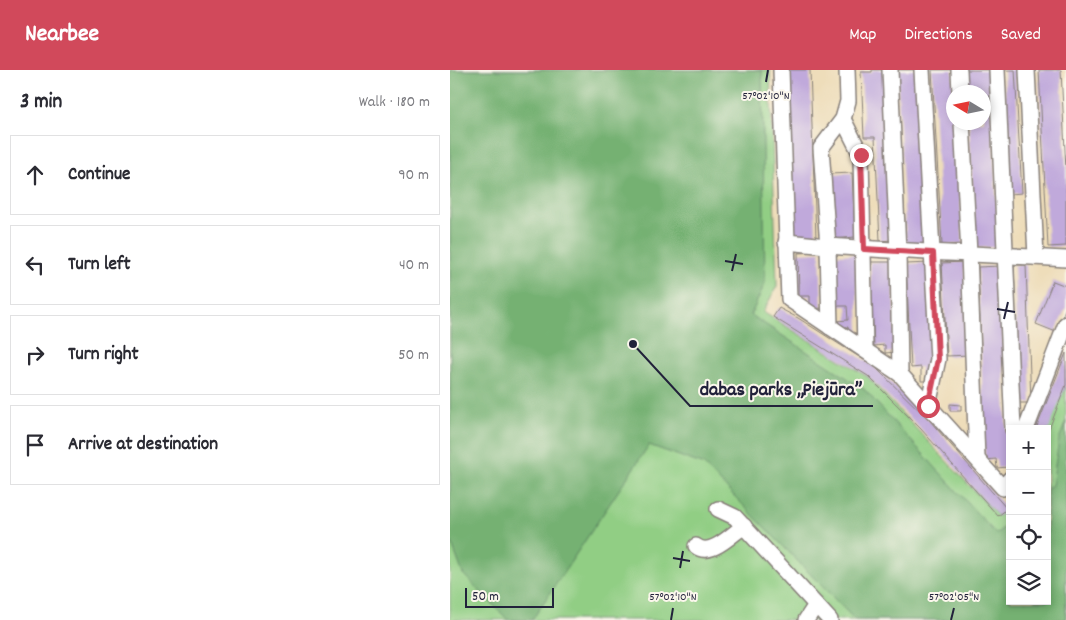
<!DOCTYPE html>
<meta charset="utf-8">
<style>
body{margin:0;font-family:Dekko,sans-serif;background:#f7f7f7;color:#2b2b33}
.controls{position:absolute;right:15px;bottom:15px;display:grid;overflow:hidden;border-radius:0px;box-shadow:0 2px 8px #0003}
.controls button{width:45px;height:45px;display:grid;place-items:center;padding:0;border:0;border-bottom:1px solid #e1e1e2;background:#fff;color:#2b2b33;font:25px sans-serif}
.compass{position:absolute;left:496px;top:15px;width:45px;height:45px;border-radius:50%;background:#fff;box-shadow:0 2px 8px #0003;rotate:280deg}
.scale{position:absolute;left:15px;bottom:12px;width:89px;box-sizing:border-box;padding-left:5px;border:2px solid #22223b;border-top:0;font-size:14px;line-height:18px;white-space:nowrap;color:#22223b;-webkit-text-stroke:4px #fbf7ec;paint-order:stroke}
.stop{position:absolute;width:15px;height:15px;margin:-11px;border:4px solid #d1495b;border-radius:50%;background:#fff}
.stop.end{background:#d1495b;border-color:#fff;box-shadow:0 1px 5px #0008}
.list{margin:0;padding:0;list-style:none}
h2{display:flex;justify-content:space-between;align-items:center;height:65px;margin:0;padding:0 20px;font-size:21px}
h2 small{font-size:16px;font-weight:400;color:#7c7c81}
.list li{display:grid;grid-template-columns:32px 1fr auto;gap:15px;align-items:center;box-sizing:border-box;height:80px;margin:0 10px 10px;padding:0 10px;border:1px solid #e1e1e2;border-radius:0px}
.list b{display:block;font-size:19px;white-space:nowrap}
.list em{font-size:16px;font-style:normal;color:#7c7c81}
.icon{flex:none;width:28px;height:28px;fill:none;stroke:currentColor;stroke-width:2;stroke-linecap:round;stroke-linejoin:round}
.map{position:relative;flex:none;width:616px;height:550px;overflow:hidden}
header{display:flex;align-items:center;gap:30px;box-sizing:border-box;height:70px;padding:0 25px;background:#d1495b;color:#fff}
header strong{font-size:24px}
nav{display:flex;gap:28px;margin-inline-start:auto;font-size:18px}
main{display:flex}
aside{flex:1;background:#fff}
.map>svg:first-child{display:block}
.green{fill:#91ce84;stroke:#5a7860}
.forest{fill:#74b172;stroke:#4b6a56}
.building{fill:#c0a9db}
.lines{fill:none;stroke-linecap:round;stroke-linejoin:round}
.minor-casing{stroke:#88807a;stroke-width:18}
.minor{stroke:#fff;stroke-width:15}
.route{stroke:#d1495b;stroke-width:6}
.ticks{fill:none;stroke:#22223b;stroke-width:2}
.ticks-label{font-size:12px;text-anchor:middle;fill:#22223b;stroke:#fbf7ec;stroke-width:4;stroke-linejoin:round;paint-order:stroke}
.leader{fill:none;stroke:#22223b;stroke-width:2}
.callout-dot{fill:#22223b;stroke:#fbf7ec;stroke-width:2}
.callout-label{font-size:20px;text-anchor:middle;font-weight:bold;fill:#22223b;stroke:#fbf7ec;stroke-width:4;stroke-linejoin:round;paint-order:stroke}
</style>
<header>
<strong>Nearbee</strong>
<nav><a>Map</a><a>Directions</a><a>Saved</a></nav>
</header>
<main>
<aside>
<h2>3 min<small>Walk · 180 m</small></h2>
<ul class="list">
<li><svg class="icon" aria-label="ahead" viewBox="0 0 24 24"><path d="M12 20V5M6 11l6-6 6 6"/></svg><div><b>Continue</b></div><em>90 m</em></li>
<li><svg class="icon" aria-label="left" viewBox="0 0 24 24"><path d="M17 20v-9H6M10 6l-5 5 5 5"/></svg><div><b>Turn left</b></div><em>40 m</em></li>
<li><svg class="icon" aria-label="right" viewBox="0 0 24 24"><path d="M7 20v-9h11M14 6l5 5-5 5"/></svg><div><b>Turn right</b></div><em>50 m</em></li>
<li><svg class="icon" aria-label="arrive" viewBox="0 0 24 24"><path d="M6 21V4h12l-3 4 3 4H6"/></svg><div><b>Arrive at destination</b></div></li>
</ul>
</aside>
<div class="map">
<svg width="616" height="550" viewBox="0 0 616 550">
<rect width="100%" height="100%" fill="#fbf7ec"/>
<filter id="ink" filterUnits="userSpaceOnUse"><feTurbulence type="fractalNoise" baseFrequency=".02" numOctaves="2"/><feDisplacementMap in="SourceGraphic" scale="10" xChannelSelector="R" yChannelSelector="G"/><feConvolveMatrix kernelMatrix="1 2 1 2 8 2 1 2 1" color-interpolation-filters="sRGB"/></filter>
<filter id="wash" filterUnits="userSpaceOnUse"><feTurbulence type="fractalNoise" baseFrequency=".0096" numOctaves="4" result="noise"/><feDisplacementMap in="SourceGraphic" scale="20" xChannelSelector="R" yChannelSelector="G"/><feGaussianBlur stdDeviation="1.12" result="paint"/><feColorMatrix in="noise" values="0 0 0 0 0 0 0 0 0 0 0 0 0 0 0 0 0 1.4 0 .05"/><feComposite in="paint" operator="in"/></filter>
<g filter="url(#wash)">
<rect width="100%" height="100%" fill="#eeddba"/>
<path class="green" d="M0,0H320L327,216L313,242L418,307L548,446L557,439L560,434V531H597V360L616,315V550H0Z"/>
<path class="forest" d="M0,0H312L315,213L301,245L414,319L546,464L560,452V531H597V419L602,415L609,369L616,351V550H405L254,395L199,375L82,550H58L13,504L0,469Z"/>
<g id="blocks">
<g class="building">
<path d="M338,0H360L366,168H344Z"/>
<path d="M422,0H434L441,170L430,171L425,67H414L411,2H422Z"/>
<path d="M447,0H469L478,173L456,175Z"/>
<path d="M482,0H503V52H506L513,174L492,175Z"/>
<path d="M517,0H539L549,177L526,178L519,52H534V22H518Z"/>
<path d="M554,0H565L572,123L560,124Z"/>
<path d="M589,0H611L616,101V176L598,177Z"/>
<path d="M402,103L405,167L383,169L380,104Z"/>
<path d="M370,182L372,238L360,239V226H349L348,183Z"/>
<path d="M406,184L409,263H398V257L387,258L386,251L398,250L397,236H386L384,185Z"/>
<path d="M420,192H442L446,282L435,283V275L424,276Z"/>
<path d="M514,192L519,285L497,286L492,193Z"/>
<path d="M479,193L483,311H471V297L461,298L456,194Z"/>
<path d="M564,195H576L581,333H569Z"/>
<path d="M550,196L558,397L547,398L546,389L535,390L528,197Z"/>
<path d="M603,211L616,216V237L606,262L586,254Z"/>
<path d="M329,238L348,248L425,297L480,351L557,439L548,446L471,359L418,306L323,247Z"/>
<path d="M616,283V315L599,359H586Z"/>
<path d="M500,334L511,335V341H500Z"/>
</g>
</g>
</g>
<g filter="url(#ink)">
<use href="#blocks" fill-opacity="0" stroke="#88807a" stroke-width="1"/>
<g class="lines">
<defs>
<g id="minor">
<path d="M331,0L339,229L450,304L553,418L560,409"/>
<path d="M440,0L448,182L450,304"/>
<path d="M472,0L488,289L478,336"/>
<path d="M509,0L510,22"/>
<path d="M547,0L563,359"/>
<path d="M577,0L586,187"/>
<path d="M393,49L411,85L415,280"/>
<path d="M512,52L519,184L527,388"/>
<path d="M336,172C429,182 523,183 616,189"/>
<path d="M380,257L378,177L371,78L393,49L398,31L397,0"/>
<path d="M576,359L616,254"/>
<path d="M268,439L285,447L380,550"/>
<path d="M246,476C260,488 282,464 294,456"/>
<path d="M356,550L366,535"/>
</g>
</defs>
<use href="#minor" class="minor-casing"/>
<use href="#minor" class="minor"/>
</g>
</g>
<g class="lines" filter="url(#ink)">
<path class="route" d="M411,85L414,179L483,183L488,289L478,336"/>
</g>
<path class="ticks" d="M316,12L318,0M275,191L293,194M282,201L286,184M547,239L565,242M554,249L558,232M223,488L240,491M230,498L233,481M221,550L223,538M501,550L504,538"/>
<g class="ticks-label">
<text x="316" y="29">57°02'10"N</text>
<text x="223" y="530">57°02'10"N</text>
<text x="504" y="530">57°02'05"N</text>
</g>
<path class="leader" d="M183 274L240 336H423"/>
<circle class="callout-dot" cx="183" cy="274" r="5"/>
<g class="callout-label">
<text x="331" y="325">dabas parks „Piejūra”</text>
</g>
</svg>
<div class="controls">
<button>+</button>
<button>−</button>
<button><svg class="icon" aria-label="locate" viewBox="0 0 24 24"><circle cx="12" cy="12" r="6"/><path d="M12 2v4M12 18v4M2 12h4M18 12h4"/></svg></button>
<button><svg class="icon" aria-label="layers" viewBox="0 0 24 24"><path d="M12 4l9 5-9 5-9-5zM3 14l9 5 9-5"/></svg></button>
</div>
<svg class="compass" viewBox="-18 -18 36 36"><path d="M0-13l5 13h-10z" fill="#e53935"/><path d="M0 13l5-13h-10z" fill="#7c7c81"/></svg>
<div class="scale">50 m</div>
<div class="stop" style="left:478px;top:336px"></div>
<div class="stop end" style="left:411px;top:85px"></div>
</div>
</main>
